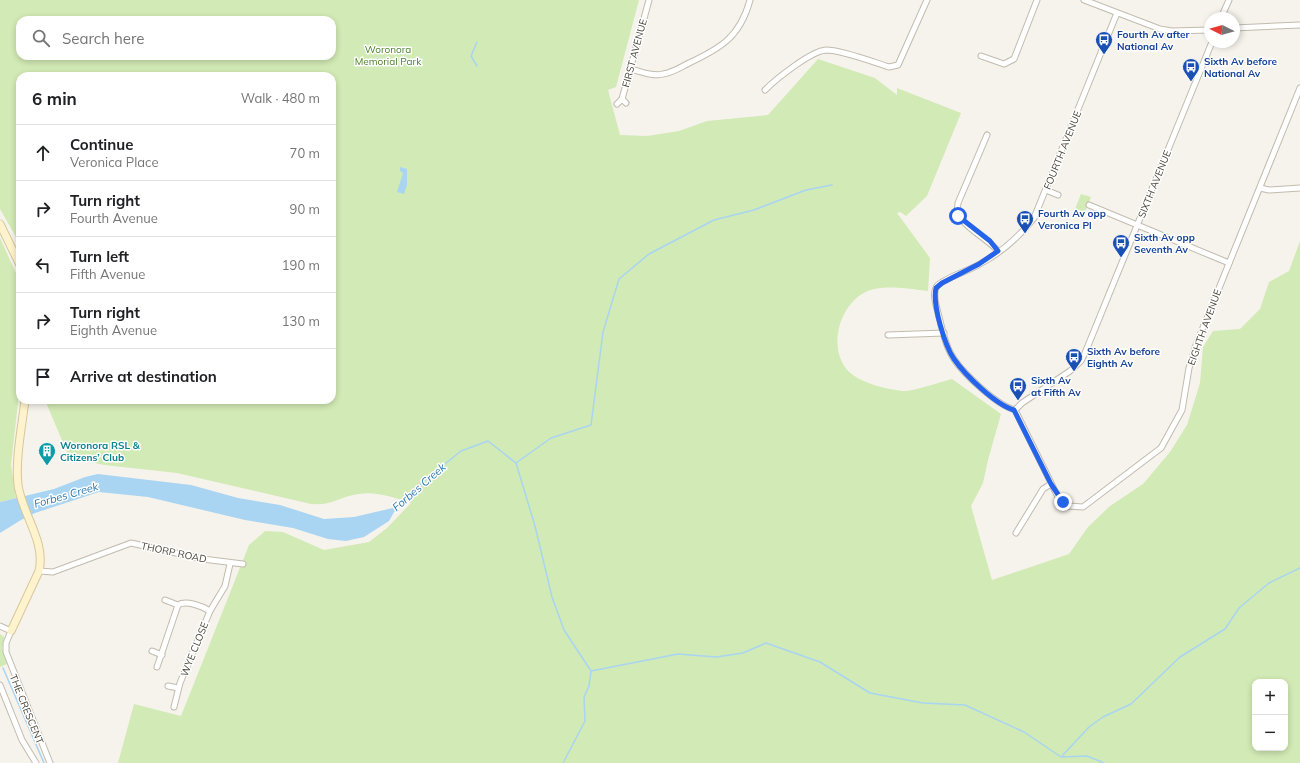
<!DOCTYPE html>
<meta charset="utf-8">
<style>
body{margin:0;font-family:Mulish,sans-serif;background:#f2f2f2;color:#202124}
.controls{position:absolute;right:12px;bottom:12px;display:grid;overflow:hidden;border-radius:8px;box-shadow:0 2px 6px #0003}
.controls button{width:36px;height:36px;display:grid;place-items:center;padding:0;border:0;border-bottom:1px solid #e0e0e0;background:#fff;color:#202124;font:20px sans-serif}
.compass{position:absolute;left:1204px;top:12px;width:36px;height:36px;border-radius:50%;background:#fff;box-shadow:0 2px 6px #0003;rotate:275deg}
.stop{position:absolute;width:12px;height:12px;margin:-9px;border:3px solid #2563eb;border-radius:50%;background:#fff}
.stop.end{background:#2563eb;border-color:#fff;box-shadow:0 1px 4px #0008}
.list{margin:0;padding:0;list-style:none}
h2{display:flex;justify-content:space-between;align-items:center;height:52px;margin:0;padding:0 16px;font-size:17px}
h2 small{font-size:13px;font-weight:400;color:#757577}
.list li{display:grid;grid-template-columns:26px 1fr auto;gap:12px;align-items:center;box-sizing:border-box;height:56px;padding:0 16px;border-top:1px solid #e0e0e0}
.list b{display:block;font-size:15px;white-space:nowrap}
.list p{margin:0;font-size:13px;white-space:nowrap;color:#757577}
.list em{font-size:13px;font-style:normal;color:#757577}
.icon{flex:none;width:22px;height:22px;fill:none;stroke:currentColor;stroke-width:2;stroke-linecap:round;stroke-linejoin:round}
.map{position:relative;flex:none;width:1300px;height:763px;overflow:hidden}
.search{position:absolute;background:#fff;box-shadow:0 2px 6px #0003;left:16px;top:16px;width:320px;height:44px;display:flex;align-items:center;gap:10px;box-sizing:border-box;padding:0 14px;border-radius:12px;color:#757577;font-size:15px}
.panel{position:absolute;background:#fff;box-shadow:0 2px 6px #0003;left:16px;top:72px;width:320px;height:332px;border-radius:12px}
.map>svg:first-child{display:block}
.green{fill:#d2eab5;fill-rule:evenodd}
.water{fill:#a9d4f2}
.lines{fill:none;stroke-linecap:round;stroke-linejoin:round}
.stream{stroke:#a9d4f2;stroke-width:1.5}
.street-casing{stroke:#c2bbae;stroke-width:7}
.secondary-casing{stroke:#d6c79b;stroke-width:9}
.street{stroke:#fff;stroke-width:5}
.secondary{stroke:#fff3cd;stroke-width:7}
.route{stroke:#2563eb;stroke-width:5}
.labels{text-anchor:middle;stroke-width:3;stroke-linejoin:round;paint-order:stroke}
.transit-label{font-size:10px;font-weight:bold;fill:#164399;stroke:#fff;text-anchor:start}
.park-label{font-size:10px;fill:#4a7f2a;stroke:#fff}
.street-label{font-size:10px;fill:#4b4439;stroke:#fff}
.culture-label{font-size:10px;font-weight:bold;fill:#0d838f;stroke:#fff;text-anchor:start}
.water-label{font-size:11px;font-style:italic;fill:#2e7ab2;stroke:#fff}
</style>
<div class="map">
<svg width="1300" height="763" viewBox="0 0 1300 763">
<rect width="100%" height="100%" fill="#f6f3ec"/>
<g class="green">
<path d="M0,0H639L616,87L608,90L620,135L647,136L679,131L707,121L768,115L818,59L875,78L897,95V88L961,113L927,196L906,216L900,212L897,213L930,258L928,291C908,289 880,283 862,294C836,310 827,356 853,375C865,384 887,389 902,391C912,392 941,382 952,379L1001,414L988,460L983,483L971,506L992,580L1069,554L1088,527L1110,506L1143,484L1170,452L1187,425L1200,383L1203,347L1213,331L1240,329L1260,309L1269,282L1289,271L1300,241V763H118L134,704L181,716L249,545L265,531L283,532L324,550L369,542L387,528L411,503C395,498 376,491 359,494C341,496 332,506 311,504L177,473L104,465L69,457L45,400H332V76H20V244L0,209ZM20,20H332V56H20ZM1255,682H1285V748H1255Z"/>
<path d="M1081,194L1091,197L1085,212L1075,209Z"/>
<path d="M0,238L20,282V385L11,465L16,498L0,502Z"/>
<path d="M0,634L4,637L2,648L7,664L0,667Z"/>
</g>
<g class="water">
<path d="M400,167L407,169V185L404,194L397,192L403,173L400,171Z"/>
<path d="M98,474L191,485L238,498L280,505L324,519L354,517L397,507L389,521L364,537L346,541L328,539L293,528L245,520L148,497L99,492L35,513L21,520L0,533V502L54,489L85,477Z"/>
</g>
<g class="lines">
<g class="stream">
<path d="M477,66L471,56L477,42"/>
<path d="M516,463L551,438L591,425L603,332L619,279L649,254L714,220L754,210L806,190L832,185"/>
<path d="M396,508L425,480L461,451L488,441L516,463L535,526L552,597L564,630L591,671L589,686L584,697L585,721L563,763"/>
<path d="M3,668L44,763"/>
<path d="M591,671L678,654L716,657L743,653L766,643L820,662L870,693L923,703L965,705L1024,732L1061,757L1087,756L1104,763"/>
<path d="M1062,756L1089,727L1103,717L1131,704L1180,657L1225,629L1239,608L1269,583L1300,568"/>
</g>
<defs>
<g id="street">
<path d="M1084,0L1160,29L1172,31L1210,30"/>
<path d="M1221,18L1229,0"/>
<path d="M1234,28L1300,25"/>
<path d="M981,56L1004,64L1014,59L1037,0"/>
<path d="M630,69C640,71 653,77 663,74C672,73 681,67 689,63C721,48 740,37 750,0"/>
<path d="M765,90C776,79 811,51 826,50C842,50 873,62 889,67L898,65L927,0"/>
<path d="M622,99L626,103"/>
<path d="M617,104L622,99L649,0"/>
<path d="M987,135L958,203C953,224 986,236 998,251"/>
<path d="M1260,188L1269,190L1300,188"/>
<path d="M1046,190L1058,195"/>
<path d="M1089,205L1229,263"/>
<path d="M888,335L944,333"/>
<path d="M1015,410L1058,497L1068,506L1083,507L1161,448L1182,410L1189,368L1196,345L1300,88"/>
<path d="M1015,410C996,405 960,371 951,354C944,342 942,327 938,313C936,305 932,293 937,286C944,278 968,271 978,265C999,254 1019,237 1034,218L1117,13"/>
<path d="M1015,410L1022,403L1070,371L1081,361L1085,353L1212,42"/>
<path d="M1016,533L1043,489L1051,484"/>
<path d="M39,571L53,572L131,543L203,559L243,564"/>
<path d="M165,600L178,605"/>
<path d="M0,626L11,631L6,643V652L50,763"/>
<path d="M152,651L162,655"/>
<path d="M157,667L178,605C186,600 202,606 210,611L225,586L230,564"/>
<path d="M0,685L22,740L36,763"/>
<path d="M168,686L178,688"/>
<path d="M174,707L180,683L210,611"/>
</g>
<g id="secondary">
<path d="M0,224L20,265"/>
<path d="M11,631L39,571C46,541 22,514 18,485C15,460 22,426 25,400"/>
</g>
</defs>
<use href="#street" class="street-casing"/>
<use href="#secondary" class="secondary-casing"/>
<use href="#street" class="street"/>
<use href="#secondary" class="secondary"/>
</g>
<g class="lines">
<path class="route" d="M958,216L990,241L998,251L979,264L942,283L936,288C932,304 945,346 954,359C965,375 996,405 1014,410L1051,484L1063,502"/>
</g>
<defs>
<symbol id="bus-pin" viewBox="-11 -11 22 30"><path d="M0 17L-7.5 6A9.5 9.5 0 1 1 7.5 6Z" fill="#1a4fb4" stroke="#fff"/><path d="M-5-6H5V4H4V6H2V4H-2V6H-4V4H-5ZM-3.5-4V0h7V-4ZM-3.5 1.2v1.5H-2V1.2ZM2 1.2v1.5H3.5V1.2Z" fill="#fff"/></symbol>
<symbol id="building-pin" viewBox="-11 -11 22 30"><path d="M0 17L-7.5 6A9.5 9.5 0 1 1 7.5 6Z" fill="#0f9aa8" stroke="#fff"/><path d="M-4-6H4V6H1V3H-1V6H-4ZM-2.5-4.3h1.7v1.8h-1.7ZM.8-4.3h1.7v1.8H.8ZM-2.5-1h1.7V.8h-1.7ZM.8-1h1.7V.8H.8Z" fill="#fff"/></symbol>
</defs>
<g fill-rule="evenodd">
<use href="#bus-pin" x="1094" y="30" width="20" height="27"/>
<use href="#bus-pin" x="1181" y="57" width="20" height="27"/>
<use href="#bus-pin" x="1015" y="209" width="20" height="27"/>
<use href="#bus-pin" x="1111" y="233" width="20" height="27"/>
<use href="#bus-pin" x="1064" y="347" width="20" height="27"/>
<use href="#bus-pin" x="1008" y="376" width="20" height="27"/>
<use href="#building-pin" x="37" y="441" width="20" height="27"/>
</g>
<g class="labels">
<g class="transit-label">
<text x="1117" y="38">Fourth Av after<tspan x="1117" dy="12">National Av</tspan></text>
<text x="1204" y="65">Sixth Av before<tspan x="1204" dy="12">National Av</tspan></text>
<text x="1038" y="217">Fourth Av opp<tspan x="1038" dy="12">Veronica Pl</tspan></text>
<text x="1134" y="241">Sixth Av opp<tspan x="1134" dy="12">Seventh Av</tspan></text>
<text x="1087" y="355">Sixth Av before<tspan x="1087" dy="12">Eighth Av</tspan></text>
<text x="1031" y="384">Sixth Av<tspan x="1031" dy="12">at Fifth Av</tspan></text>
</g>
<g class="park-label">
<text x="388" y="53">Woronora<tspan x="388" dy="12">Memorial Park</tspan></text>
</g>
<g class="street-label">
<text transform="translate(634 53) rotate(-75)" y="4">FIRST AVENUE</text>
<text transform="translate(1062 150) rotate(-68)" y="4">FOURTH AVENUE</text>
<text transform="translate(1154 184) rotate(-68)" y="4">SIXTH AVENUE</text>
<text transform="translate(1204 327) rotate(-70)" y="4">EIGHTH AVENUE</text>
<text transform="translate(174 552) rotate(12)" y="4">THORP ROAD</text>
<text transform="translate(194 649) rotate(-68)" y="4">WYE CLOSE</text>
<text transform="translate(27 709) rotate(68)" y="4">THE CRESCENT</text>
</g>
<g class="culture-label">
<text x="60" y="449">Woronora RSL &amp;<tspan x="60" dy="12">Citizens’ Club</tspan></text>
</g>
<g class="water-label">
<text transform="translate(419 487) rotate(-41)" y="4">Forbes Creek</text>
<text transform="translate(66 495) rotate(-16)" y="4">Forbes Creek</text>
</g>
</g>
</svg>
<div class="controls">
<button>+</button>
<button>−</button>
</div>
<svg class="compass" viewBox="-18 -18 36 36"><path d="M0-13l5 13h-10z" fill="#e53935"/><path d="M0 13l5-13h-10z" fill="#757577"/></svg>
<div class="stop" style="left:958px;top:216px"></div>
<div class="stop end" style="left:1063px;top:502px"></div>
<div class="search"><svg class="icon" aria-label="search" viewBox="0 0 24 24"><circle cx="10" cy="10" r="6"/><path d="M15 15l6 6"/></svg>Search here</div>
<section class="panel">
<h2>6 min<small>Walk · 480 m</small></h2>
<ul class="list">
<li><svg class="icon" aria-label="ahead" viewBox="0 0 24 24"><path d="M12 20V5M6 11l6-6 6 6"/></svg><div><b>Continue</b><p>Veronica Place</p></div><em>70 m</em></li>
<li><svg class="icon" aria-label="right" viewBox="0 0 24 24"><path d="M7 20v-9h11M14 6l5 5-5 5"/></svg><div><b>Turn right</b><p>Fourth Avenue</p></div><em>90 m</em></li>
<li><svg class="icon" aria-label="left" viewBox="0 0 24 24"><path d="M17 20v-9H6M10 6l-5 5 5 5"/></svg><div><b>Turn left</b><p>Fifth Avenue</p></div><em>190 m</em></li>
<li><svg class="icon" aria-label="right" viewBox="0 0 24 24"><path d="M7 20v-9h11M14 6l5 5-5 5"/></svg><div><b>Turn right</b><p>Eighth Avenue</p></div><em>130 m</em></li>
<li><svg class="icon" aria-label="arrive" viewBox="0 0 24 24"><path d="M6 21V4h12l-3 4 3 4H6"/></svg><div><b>Arrive at destination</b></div></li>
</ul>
</section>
</div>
